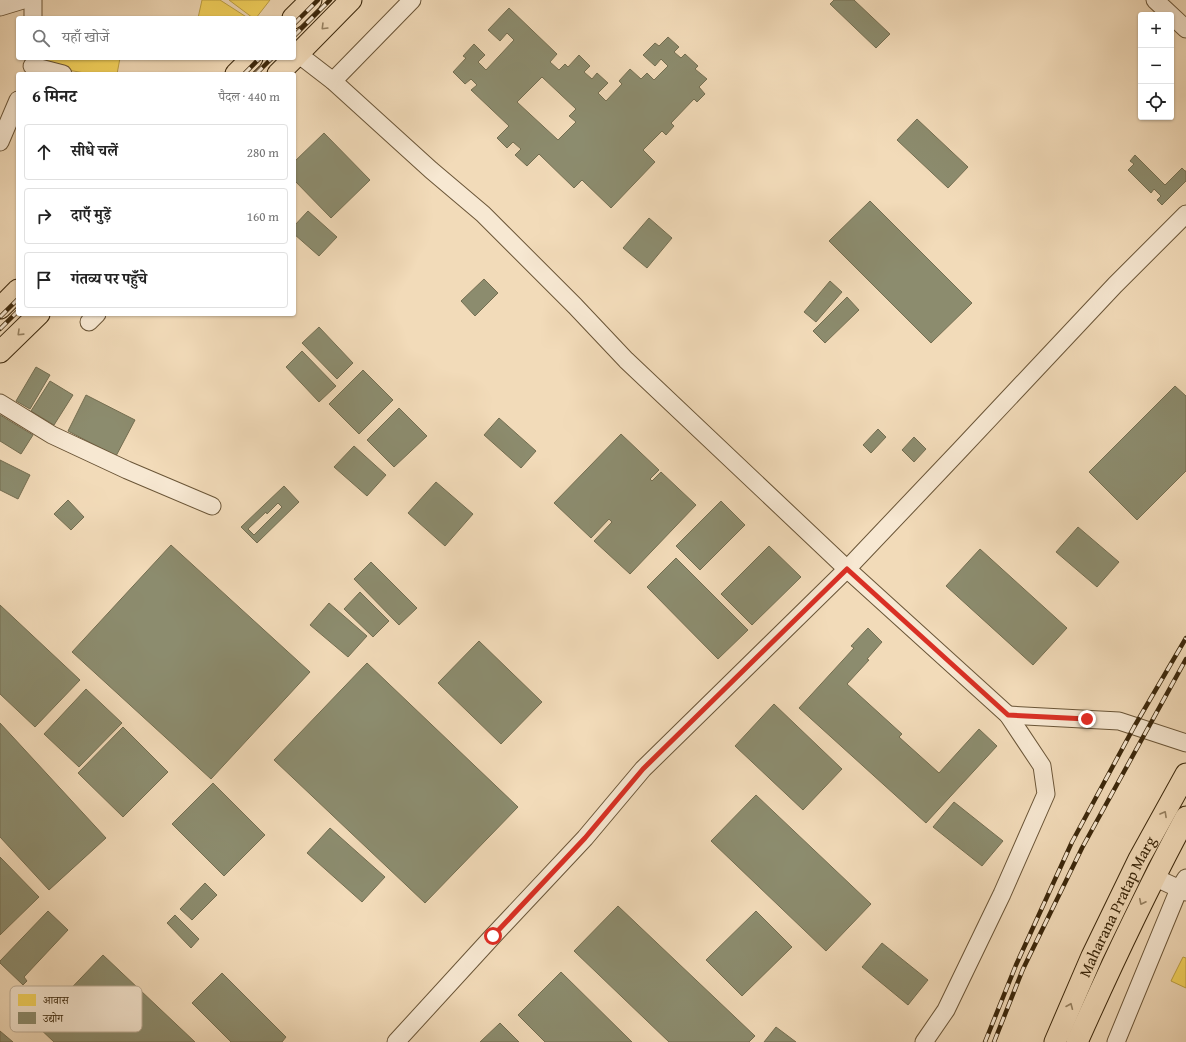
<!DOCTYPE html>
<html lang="hi">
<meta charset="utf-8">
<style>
body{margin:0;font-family:"Gentium Book Plus","Noto Serif Devanagari",serif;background:#f2f2f2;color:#222}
.controls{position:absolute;right:12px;top:12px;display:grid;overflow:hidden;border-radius:4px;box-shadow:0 1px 3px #0004}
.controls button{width:36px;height:36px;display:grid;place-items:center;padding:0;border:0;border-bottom:1px solid #e0e0e0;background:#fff;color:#222;font:20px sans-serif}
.stop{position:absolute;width:12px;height:12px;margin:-9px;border:3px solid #d93025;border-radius:50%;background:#fff}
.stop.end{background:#d93025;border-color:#fff;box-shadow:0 1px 4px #0008}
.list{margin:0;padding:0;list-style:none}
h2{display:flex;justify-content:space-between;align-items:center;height:52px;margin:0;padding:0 16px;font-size:17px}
h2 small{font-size:13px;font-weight:400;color:#767676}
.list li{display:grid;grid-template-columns:26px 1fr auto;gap:12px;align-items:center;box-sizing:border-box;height:56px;margin:0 8px 8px;padding:0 8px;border:1px solid #e0e0e0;border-radius:4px}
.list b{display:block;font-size:15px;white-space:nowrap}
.list em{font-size:13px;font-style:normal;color:#767676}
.icon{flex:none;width:22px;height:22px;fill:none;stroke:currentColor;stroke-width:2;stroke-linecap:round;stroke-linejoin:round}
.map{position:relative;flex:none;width:1186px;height:1042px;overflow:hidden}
.search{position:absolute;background:#fff;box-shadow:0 1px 3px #0004;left:16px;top:16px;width:280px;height:44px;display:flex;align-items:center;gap:10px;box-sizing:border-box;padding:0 14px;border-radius:4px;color:#767676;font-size:15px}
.panel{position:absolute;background:#fff;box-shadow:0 1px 3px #0004;left:16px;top:72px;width:280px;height:244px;border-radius:4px}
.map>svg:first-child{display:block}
.homes{fill:#f6d55c;stroke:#bea144}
.industry{fill:#8c8c6e;stroke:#746e51;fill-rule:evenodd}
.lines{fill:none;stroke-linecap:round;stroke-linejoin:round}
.minor-casing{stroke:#6a5537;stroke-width:19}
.major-casing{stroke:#3c280c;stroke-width:23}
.minor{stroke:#f7e8d2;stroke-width:17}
.major{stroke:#f2dbb9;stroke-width:21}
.rail-casing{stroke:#3c280c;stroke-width:4.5}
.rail{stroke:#f7e8d2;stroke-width:3;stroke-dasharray:9;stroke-linecap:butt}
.oneway{stroke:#978262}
.route{stroke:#d93025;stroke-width:5}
.labels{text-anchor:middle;stroke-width:4;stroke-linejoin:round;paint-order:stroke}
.street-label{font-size:16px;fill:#3c280c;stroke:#f7e8d2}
.key{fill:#f7e8d2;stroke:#bfae97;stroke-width:1}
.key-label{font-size:11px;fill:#3c280c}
</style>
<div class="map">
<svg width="1186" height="1042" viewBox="0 0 1186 1042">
<rect width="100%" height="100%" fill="#f2dbb9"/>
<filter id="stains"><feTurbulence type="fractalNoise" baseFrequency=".005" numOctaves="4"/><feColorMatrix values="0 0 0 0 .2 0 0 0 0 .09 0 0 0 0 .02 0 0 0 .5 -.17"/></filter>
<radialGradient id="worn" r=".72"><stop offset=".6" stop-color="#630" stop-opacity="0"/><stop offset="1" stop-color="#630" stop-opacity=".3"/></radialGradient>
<g class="homes">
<path d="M202,0H220L248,18H198Z"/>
<path d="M229,0H270L256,18H253Z"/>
<path d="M46,58H120L117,74H90L46,66Z"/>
<path d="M1183,957L1186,958V988L1171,981Z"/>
</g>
<g class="industry">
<path d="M834,0H854L890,34L876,48L830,4Z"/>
<path d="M509,8L557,54L550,62L559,70L565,64L568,67L579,55L590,66L584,72L592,79L597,73L608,83L598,93L606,101L622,84L619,81L630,69L641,79L647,73L654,80L668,66L661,59L655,66L643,55L655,43L659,46L668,37L679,47L674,52L681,58L685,54L698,66L695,69L707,79L699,87L705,94L697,102L694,99L671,123L674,126L666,135L662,131L643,150L655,162L611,208L582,180L574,188L539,154L527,166L515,155L521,149L513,142L507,148L497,138L509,126L471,90L477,85L471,79L465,84L453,72L466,58L463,56L474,44L485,55L478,62L486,70L514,40L507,33L500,41L488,30ZM542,77L576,109L569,116L576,122L558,140L517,102Z"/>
<path d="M917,119L968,167L948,188L897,140Z"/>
<path d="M324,133L370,180L331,218L294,180V162Z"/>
<path d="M1135,155L1165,185L1182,168L1185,171H1186V181L1162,205L1157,200L1161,196L1154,189L1151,193L1128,170L1134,164L1130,161Z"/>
<path d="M870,201L972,303L931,343L829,241Z"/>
<path d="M308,211L337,237L319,256L294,234V226Z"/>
<path d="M649,218L672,238L647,268L623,248Z"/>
<path d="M484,279L498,293L475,316L461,301Z"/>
<path d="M830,281L842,292L816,322L804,312Z"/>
<path d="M847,297L859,310L825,343L813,331Z"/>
<path d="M319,327L353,363L337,379L302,343Z"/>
<path d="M302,351L336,386L319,402L286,367Z"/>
<path d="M36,367L50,375L30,409L16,401Z"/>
<path d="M363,370L393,400L359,434L329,404Z"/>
<path d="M50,381L73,395L54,425L31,411Z"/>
<path d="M1175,386L1186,396V471L1137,520L1089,472Z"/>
<path d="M86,395L135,420L116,456L68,431Z"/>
<path d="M399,408L427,436L394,467L367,440Z"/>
<path d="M0,415L33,435L21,454L0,441Z"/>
<path d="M499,418L536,451L521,468L484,435Z"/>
<path d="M878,429L886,437L871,453L863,445Z"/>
<path d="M621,434L659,470L650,479L652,481L661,472L696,505L630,574L594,541L612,522L609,519L591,538L554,503Z"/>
<path d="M914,437L926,449L914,462L902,450Z"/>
<path d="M354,446L386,475L367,496L334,467Z"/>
<path d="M0,460L30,475L18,499L0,490Z"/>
<path d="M436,482L473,514L445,546L408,513Z"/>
<path d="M284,486L299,502L257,543L241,527ZM278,503L282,507L254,535L248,529L266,512L267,514Z"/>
<path d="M68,500L84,517L71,530L54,514Z"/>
<path d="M721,501L745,525L700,570L676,546Z"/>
<path d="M1078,527L1119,562L1097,587L1056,552Z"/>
<path d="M171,545L310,672L211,779L72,652Z"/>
<path d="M769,546L801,577L752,625L721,594Z"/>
<path d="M980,549L1067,628L1033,665L946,586Z"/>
<path d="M676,558L748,630L718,659L647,587Z"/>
<path d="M371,562L417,608L399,625L354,579Z"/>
<path d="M360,592L389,621L373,637L344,609Z"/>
<path d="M329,603L367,636L348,657L310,625Z"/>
<path d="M0,605L80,680L35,727L0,694Z"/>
<path d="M868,628L882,642L867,659L869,660L847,684L902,734L899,737L939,773L979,729L997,746L926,823L799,708L854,648L851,646Z"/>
<path d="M479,641L542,702L501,744L438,683Z"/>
<path d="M367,663L518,807L425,903L274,760Z"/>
<path d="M86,689L122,723L79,767L44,734Z"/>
<path d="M774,704L842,769L803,810L735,746Z"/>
<path d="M0,723L106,838L49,890L0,837Z"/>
<path d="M123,727L168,772L123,817L78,773Z"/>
<path d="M213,783L265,835L224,876L172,824Z"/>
<path d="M756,795L871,904L826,951L711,841Z"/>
<path d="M954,802L1003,841L982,866L933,827Z"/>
<path d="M330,828L385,877L362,902L307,853Z"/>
<path d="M0,857L39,897L0,935Z"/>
<path d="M205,883L217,895L192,920L180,909Z"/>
<path d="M618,906L755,1036L749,1042H669L574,951Z"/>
<path d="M48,911L68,930L24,977L27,981L23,985L0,963V961Z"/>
<path d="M756,911L792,947L742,996L706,960Z"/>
<path d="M175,915L199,939L191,948L167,923Z"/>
<path d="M882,943L928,980L908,1005L862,967Z"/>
<path d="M103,955L195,1042H54L36,1025Z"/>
<path d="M561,972L632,1042H545L518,1015Z"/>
<path d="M222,973L286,1037L282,1042H231L192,1003Z"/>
<path d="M500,1023L519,1042H480Z"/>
<path d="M776,1027L796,1042H764Z"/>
<path d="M0,1031L13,1042H0Z"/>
</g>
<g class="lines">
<defs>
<g id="minor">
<path d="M1155,0L1186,29"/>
<path d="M0,7L23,0"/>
<path d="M33,18V0"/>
<path d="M298,54L333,81L431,170L483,214L575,306L626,360L847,569L1008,715L1042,766L1046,794L1002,894L946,1010L924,1042"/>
<path d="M32,66L63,74"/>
<path d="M333,81L412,0"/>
<path d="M0,142L18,100"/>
<path d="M89,322L97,314"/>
<path d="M0,403L52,435L127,470L212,506"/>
<path d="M1008,715L1119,721L1186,743"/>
<path d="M1154,877L1186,892"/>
<path d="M396,1042L493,936L585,838L643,769L847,569L959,451L1115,285L1186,214"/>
<path d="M1116,1042L1179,889L1186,878"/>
</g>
<g id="major">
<path d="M293,18L311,0"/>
<path d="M294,58L351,0"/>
<path d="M236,74L252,58"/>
<path d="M278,74L294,58"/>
<path d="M0,308L18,290"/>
<path d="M0,352L39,314"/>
<path id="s1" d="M1055,1042L1092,956L1139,859L1186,774"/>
<path d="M1077,1042C1111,966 1146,891 1186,817"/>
</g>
</defs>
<use href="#minor" class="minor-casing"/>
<use href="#major" class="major-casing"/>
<use href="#minor" class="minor"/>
<use href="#major" class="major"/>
<defs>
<g id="rail">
<path d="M294,24L318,0"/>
<path d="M294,36L330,0"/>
<path d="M244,74L260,58"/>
<path d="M256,74L272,58"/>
<path d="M0,317L18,299"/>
<path d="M0,329L18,311"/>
<path d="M985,1042L1016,965L1072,842L1134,727L1186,638"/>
<path d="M994,1042L1023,969L1082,848L1186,659"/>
</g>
</defs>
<use href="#rail" class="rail-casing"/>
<use href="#rail" class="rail"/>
</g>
<defs><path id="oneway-chevron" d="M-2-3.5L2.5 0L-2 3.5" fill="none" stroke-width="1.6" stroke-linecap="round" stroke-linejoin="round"/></defs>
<g class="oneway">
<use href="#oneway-chevron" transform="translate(324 27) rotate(135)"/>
<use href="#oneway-chevron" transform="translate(20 333) rotate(136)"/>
<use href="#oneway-chevron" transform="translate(1164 814) rotate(-61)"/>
<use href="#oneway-chevron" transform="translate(1142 902) rotate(116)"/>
<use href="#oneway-chevron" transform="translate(1070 1006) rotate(-67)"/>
</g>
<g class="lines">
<path class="route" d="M493,936L585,838L643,769L847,569L1008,715L1087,719"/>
</g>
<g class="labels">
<g class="street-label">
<text dy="6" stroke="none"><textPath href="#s1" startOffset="149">Maharana Pratap Marg</textPath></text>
</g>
</g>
<rect x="10" y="986" width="132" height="46" rx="6" class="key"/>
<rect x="18" y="994" width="18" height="12" fill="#f6d55c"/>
<rect x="18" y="1012" width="18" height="12" fill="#8c8c6e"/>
<g class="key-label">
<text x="43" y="1004">आवास</text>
<text x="43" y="1022">उद्योग</text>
</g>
<rect width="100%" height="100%" filter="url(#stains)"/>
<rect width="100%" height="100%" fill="url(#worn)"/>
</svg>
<div class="controls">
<button>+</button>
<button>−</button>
<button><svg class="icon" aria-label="locate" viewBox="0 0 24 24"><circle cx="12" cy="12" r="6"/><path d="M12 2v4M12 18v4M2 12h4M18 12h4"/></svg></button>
</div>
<div class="stop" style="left:493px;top:936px"></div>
<div class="stop end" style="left:1087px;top:719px"></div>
<div class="search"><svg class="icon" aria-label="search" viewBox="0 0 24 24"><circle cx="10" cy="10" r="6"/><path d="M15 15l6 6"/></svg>यहाँ खोजें</div>
<section class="panel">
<h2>6 मिनट<small>पैदल · 440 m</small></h2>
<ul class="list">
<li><svg class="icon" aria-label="ahead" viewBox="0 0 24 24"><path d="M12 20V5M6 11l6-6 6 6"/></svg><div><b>सीधे चलें</b></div><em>280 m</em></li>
<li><svg class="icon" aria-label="right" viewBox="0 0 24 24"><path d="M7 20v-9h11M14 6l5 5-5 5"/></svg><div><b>दाएँ मुड़ें</b></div><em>160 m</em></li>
<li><svg class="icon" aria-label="arrive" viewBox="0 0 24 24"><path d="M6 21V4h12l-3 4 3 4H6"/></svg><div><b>गंतव्य पर पहुँचे</b></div></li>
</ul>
</section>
</div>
